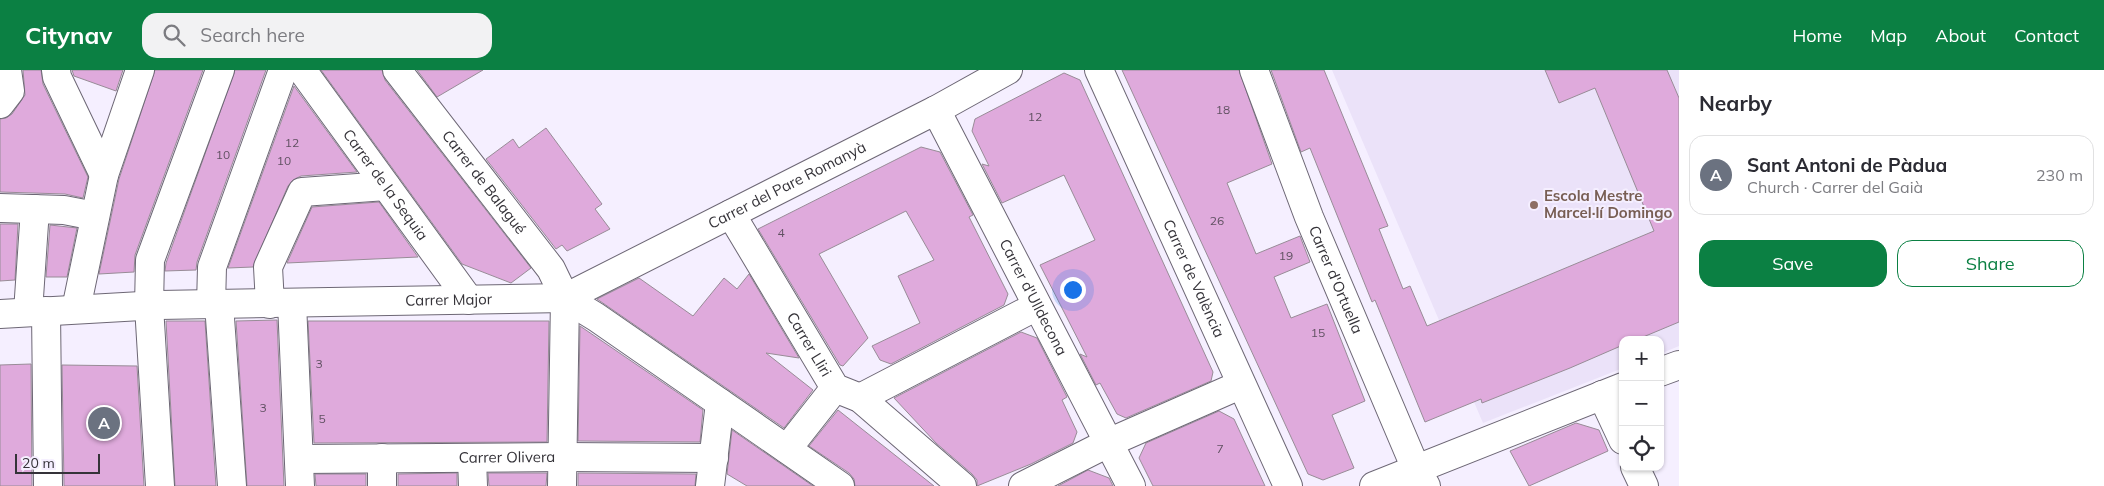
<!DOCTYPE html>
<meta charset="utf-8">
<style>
body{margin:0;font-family:Mulish,sans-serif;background:#f2f2f3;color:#2b2b33}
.controls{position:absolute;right:15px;bottom:15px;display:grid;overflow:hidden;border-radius:10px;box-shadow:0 1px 4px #0004}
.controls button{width:45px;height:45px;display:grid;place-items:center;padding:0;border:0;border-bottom:1px solid #e1e1e2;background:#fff;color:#2b2b33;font:25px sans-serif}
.scale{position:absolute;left:15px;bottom:12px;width:85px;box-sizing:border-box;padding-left:5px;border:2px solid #353339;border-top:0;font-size:14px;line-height:18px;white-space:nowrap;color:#353339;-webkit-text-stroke:4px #f5efff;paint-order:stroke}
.you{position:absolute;left:1072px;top:219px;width:18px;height:18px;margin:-12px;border:4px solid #fff;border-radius:50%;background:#1a73e8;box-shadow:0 0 0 8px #1a73e833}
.badge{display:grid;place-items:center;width:32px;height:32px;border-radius:50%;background:#0b8043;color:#fff;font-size:16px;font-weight:700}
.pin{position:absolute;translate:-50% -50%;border:2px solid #fff;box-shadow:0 1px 5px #0006}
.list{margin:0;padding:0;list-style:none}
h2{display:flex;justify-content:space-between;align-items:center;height:65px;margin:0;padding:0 20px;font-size:21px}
h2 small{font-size:16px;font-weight:400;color:#7c7c81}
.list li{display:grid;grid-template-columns:32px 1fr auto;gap:15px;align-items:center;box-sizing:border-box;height:80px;margin:0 10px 10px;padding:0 10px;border:1px solid #e1e1e2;border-radius:15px}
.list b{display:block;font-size:19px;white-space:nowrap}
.list p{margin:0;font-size:16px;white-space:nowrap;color:#7c7c81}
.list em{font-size:16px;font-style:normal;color:#7c7c81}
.actions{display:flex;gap:10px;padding:15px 20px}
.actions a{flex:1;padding:11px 0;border:1px solid #0b8043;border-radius:15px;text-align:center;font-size:18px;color:#0b8043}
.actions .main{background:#0b8043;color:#fff}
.icon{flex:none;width:28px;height:28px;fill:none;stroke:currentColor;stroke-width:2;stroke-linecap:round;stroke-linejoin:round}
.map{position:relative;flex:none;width:1679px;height:416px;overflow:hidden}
header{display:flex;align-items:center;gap:30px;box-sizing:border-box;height:70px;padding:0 25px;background:#0b8043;color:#fff}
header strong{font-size:24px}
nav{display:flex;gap:28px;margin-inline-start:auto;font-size:18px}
.search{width:350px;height:45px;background:#f2f2f3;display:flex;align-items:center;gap:12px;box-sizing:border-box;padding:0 18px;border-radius:15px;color:#7c7c81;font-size:19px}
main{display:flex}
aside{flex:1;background:#fff}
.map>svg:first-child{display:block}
.built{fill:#ebe2f9}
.building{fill:#dfaadc;stroke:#988c97}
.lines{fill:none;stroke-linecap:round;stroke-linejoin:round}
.minor-casing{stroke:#6d6775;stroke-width:30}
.tertiary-casing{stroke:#6d6775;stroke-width:30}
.minor{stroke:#fff;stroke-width:28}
.tertiary{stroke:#fff;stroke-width:28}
.education-dot{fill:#8d6e63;stroke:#f5efff;stroke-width:2}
.labels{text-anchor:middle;stroke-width:4;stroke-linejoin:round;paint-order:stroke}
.number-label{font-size:12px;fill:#605162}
.street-label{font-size:15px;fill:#353339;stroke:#f5efff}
.education-label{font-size:15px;font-weight:bold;fill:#785e54;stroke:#f5efff;text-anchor:start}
</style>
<header>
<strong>Citynav</strong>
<div class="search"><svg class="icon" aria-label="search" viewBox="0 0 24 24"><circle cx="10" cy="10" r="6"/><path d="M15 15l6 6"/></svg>Search here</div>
<nav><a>Home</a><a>Map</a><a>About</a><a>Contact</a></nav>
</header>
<main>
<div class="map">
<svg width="1679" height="416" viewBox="0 0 1679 416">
<rect width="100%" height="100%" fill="#f5efff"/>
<path class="built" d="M1332,0H1679V276L1660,284V270H1623V298L1483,353Z"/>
<g class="building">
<path d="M23,0H41L43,14L88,107L83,128L65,124L0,122V49L6,48L12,44L25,25Z"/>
<path d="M72,0H123L116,21L74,6Z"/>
<path d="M155,0H203L135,185L134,202L99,204L119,109Z"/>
<path d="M235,0H266L197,192L196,200L165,201L166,193Z"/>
<path d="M321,0H382L385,10L531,198L511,213L462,194Z"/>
<path d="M417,0H483L437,27Z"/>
<path d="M1122,0H1239L1272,94L1227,113L1256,184L1300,166L1310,192L1274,207L1291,248L1327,234L1365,331L1332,345L1354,398L1323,410L1308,404Z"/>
<path d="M1271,0H1324L1388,156L1379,159L1403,219L1410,216L1427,256L1654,161L1595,18L1559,33L1545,0H1667L1679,28V252L1636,270H1623V275L1570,298L1482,333L1481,329L1425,352L1375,230L1372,232L1310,78L1301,82Z"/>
<path d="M1064,3L1080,10L1213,302L1211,311L1126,348L1117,344L1100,313L1096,315L1080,284L1087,287L1040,195L1095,170L1064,105L1002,133L982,94L989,96L972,61L975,49Z"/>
<path d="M294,16L357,102L301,106L293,110L288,116L253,197L228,198Z"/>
<path d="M546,58L602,134L595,139L610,159L567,181L562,175L556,179L486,89L513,69L519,78Z"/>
<path d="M921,77L940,82L973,145L969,147L1008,224L1004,235L891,294L880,290L872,276L920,253L898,206L934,190L906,141L819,184L868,268L843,296L840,295L758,159Z"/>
<path d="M379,132L418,187L287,193L312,137Z"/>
<path d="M0,154H18L15,210L0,211Z"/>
<path d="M50,155L77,158L67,207H46Z"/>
<path d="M749,204L799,288L766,283L813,320L784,358L597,229L639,208L693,246L724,208L737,219Z"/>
<path d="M277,250L284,416H247L236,251Z"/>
<path d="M166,251H205L216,416H175Z"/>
<path d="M308,251H549L547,372L314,373Z"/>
<path d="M580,256L703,340L700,372L578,371Z"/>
<path d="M1021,262L1037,268L1067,327L1062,330L1077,362L1073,373L1031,394L977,416V410L972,404L936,373L894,328Z"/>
<path d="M31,294L32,416H0V295Z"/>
<path d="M62,295L137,296L144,416H64Z"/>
<path d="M838,340L934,416H855L854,409L849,403L809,376Z"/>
<path d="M1219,341L1234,349L1265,416H1153L1139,388L1146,373Z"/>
<path d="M1576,353L1599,360L1608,381L1529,416L1510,381Z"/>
<path d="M732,360L813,416H747L727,404Z"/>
<path d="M1088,400L1109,408L1113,416H1058Z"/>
<path d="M457,403V416H398V404Z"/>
<path d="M488,403H547L546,416H489Z"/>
<path d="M578,403L696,404L695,416H578Z"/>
<path d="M315,404H366V416H316Z"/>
</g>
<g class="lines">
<defs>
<g id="minor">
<path d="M56,0L57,7L104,105"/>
<path id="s1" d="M302,0L469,230"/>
<path id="s2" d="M397,0L551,199L565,228L562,416"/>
<path id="s3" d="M1099,0L1288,416"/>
<path id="s4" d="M1254,0L1309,147L1416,399L1426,416"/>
<path d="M0,34L10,21L7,0"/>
<path id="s5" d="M936,40L1131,416"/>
<path d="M0,138L64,140L95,146"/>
<path id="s6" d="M731,144L835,318L860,328L962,416"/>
<path id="s7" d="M565,228L936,40L1008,0"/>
<path d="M292,233L300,416"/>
<path d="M219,234L232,416"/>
<path d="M270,234L268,197L302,122L386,116"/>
<path d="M211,235L212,197L283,0"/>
<path d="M76,239L104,105L140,0"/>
<path d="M46,241L48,416"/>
<path d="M28,242L35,139"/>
<path d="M1660,302L1679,295"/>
<path d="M1602,325L1623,370"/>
<path d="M860,328L1037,236"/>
<path d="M787,379L835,318"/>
<path d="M472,388L473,416"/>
<path id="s8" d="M299,389L563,387L714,388"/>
<path d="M1635,397L1644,416"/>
<path d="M160,416L149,236L150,190L220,0"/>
<path d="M382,416V388"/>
<path d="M710,416L720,333"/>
<path d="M1023,416L1108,373L1240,315"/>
<path d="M1374,416L1623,317"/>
</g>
<g id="tertiary">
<path id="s9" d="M0,244L159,235L565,228L596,247L840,416"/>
</g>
</defs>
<use href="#minor" class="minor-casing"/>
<use href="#tertiary" class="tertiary-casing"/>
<use href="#minor" class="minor"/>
<use href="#tertiary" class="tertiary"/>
</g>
<circle class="education-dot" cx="1534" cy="135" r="5"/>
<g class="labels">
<g class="number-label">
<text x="1223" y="44">18</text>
<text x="1035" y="51">12</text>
<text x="292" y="77">12</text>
<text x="223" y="89">10</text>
<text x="284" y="95">10</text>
<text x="1217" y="155">26</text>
<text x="781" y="167">4</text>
<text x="1286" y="190">19</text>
<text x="1318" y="267">15</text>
<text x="319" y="298">3</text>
<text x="263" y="342">3</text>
<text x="322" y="353">5</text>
<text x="1220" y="383">7</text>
</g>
<g class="street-label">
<text dy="5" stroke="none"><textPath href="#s2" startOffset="142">Carrer de Balagué</textPath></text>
<text dy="5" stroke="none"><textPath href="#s1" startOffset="142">Carrer de la Sequia</textPath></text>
<text dy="5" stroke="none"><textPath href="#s7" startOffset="249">Carrer del Pare Romanyà</textPath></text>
<text dy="5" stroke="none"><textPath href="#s3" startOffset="229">Carrer de València</textPath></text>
<text dy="5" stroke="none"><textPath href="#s4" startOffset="225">Carrer d'Ortuella</textPath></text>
<text dy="5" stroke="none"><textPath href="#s5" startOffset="211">Carrer d'Ulldecona</textPath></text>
<text dy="5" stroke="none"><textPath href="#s9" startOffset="449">Carrer Major</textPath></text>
<text dy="5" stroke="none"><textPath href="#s6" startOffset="152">Carrer Lliri</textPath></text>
<text dy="5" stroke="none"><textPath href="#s8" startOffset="208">Carrer Olivera</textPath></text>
</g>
<g class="education-label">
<text x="1544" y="131">Escola Mestre<tspan x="1544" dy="17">Marcel·lí Domingo</tspan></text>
</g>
</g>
</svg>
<div class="controls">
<button>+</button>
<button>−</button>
<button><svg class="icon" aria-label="locate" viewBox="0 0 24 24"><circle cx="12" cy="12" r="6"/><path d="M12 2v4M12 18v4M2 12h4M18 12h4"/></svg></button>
</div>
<div class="scale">20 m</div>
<div class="you"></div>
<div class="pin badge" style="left:104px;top:353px;background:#6b7280">A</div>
</div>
<aside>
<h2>Nearby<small></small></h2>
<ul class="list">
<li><span class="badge" style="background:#6b7280">A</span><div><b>Sant Antoni de Pàdua</b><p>Church · Carrer del Gaià</p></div><em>230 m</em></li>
</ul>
<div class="actions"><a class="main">Save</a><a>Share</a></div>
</aside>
</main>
